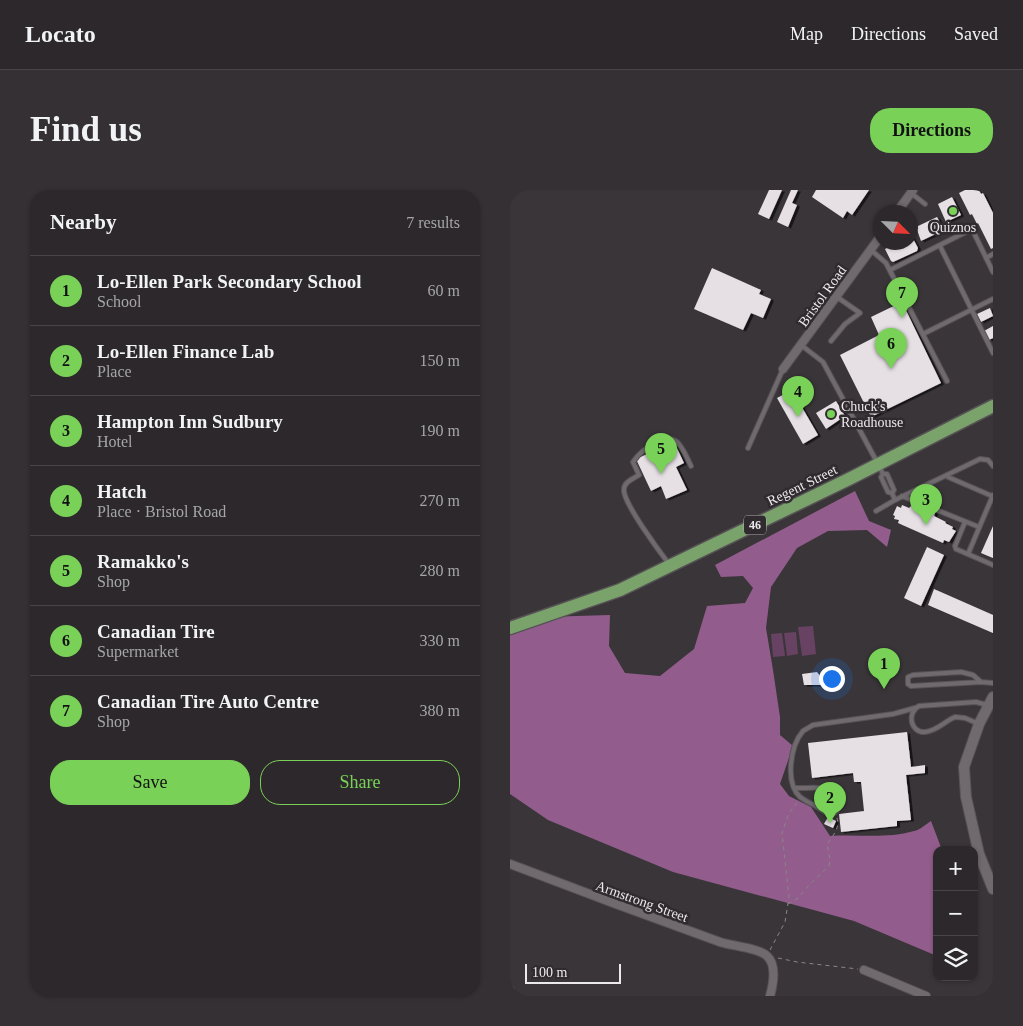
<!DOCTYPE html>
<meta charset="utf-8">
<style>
body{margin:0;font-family:Georgia,serif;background:#343033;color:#f1f3f6}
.controls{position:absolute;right:15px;bottom:15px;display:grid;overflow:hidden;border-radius:10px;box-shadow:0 1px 4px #0004}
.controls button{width:45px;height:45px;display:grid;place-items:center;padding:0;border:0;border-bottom:1px solid #484447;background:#2c282b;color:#f1f3f6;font:25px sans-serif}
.compass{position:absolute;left:363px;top:15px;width:45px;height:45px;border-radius:50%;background:#2c282b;box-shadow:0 1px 4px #0004;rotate:114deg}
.scale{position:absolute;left:15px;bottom:12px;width:96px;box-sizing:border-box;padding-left:5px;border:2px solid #ece9ec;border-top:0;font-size:14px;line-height:18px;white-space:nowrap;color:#ece9ec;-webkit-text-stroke:4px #302b2f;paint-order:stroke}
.you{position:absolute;left:321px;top:488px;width:18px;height:18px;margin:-12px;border:4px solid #fff;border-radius:50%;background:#1a73e8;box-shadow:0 0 0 8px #1a73e833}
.badge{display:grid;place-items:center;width:32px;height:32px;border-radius:50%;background:#79d157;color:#111;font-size:16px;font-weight:700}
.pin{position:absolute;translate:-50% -41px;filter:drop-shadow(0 1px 2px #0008)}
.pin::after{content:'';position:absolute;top:26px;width:18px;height:15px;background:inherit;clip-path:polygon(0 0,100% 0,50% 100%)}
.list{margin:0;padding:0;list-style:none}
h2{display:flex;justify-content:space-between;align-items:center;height:65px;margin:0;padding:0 20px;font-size:21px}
h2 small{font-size:16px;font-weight:400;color:#a6a6a9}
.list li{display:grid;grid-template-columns:32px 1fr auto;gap:15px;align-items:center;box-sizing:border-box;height:70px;padding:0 20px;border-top:1px solid #484447}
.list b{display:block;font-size:19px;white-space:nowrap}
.list p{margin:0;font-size:16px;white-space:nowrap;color:#a6a6a9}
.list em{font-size:16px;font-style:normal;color:#a6a6a9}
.actions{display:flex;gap:10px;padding:15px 20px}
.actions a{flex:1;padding:11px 0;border:1px solid #79d157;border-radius:20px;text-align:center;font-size:18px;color:#79d157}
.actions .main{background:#79d157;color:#111}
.icon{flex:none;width:28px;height:28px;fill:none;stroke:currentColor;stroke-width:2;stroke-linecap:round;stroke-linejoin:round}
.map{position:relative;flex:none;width:483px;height:806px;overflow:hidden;border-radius:20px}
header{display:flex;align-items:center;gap:30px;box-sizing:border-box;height:70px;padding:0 25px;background:#2c282b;border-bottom:1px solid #484447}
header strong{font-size:24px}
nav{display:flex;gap:28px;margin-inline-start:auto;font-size:18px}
.intro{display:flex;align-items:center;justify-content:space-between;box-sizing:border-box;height:120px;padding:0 30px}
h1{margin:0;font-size:35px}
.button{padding:12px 22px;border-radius:20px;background:#79d157;color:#111;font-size:18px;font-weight:700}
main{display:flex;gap:30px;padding:0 30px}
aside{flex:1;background:#2c282b;border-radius:20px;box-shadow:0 1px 4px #0004}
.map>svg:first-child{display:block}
.green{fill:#674262}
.forest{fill:#925d8c}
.building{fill:#e6e0e5;filter:url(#shadow)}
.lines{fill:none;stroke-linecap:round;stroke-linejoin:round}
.service-casing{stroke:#565255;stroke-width:6}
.minor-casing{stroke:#565255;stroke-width:10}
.tertiary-casing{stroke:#565255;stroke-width:12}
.primary-casing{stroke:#565255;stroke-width:15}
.path{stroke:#898589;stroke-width:1;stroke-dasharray:4 4;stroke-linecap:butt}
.service{stroke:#706a6f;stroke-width:4}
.minor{stroke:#706a6f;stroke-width:8}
.tertiary{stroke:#706a6f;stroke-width:10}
.primary{stroke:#7aa26b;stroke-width:12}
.poi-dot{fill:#79d157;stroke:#302b2f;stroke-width:2}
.labels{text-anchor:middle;stroke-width:5;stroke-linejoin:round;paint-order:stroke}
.shield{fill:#302b2f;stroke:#b4b0b3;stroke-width:1}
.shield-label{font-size:12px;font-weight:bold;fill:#ece9ec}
.poi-label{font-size:14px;fill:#ece9ec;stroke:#302b2f}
.street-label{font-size:14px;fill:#ece9ec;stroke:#302b2f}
</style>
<header>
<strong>Locato</strong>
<nav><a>Map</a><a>Directions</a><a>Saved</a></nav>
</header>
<div class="intro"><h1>Find us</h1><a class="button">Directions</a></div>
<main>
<aside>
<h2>Nearby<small>7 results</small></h2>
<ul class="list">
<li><span class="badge">1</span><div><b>Lo-Ellen Park Secondary School</b><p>School</p></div><em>60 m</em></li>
<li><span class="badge">2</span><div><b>Lo-Ellen Finance Lab</b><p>Place</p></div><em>150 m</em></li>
<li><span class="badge">3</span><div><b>Hampton Inn Sudbury</b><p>Hotel</p></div><em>190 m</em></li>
<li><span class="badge">4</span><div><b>Hatch</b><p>Place · Bristol Road</p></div><em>270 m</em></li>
<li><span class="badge">5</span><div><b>Ramakko's</b><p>Shop</p></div><em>280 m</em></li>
<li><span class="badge">6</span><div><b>Canadian Tire</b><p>Supermarket</p></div><em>330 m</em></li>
<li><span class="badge">7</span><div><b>Canadian Tire Auto Centre</b><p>Shop</p></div><em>380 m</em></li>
</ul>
<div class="actions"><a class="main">Save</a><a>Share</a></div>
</aside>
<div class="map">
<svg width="483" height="806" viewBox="0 0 483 806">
<defs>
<filter id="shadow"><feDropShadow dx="3" dy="1.5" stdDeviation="0" flood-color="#0009"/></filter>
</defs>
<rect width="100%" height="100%" fill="#3a3539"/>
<g class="green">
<path d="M303,436L306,464L292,466L288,437Z"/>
<path d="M286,442L288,464L277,466L274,443Z"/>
<path d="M272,443L275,466L263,467L261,444Z"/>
</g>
<path class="forest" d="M345,301L359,331L381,340L377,357L357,340L318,341L287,358L261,397L256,438L263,480L270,527V545L283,556L270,594L279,606L301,617L320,646C348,644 377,649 404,641C410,640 416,634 421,631L432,660H427V766L344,731L163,682L38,630L0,604V438L34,427L100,425L99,456L115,483L150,486L184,459L197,416L235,413L243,398L233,386L211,387L205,375Z"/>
<g class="building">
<path d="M259,0H272L259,29L248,24Z"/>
<path d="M281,0H288L282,13L287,15L278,37L267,32Z"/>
<path d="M306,0H359L342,25L337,21L333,28L302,7Z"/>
<path d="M455,0H469L471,4L473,3L483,23V58L481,59L468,33L467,34L462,24L460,25L449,3Z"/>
<path d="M442,7L451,25L436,32L428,14Z"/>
<path d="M427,27L434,40L411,51L406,37Z"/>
<path d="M400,43L408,58L407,61L383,72L381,71L375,59L383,55L382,52H400Z"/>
<path d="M202,78L251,100L249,104L261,109L253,128L241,123L233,140L184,119Z"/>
<path d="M392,112L431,193L361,227L330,165L369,145L361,127Z"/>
<path d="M480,118L483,126L471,132L467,124Z"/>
<path d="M483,136V148L479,150L474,141Z"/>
<path d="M282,200L308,245L293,254L267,208Z"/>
<path d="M326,211L335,226L316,239L306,223Z"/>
<path d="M164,252L174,273L166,277L177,300L156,309L151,296L141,301L126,269Z"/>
<path d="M419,311L428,315L424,326L436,332L435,333L443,337L442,339L446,341L439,352L434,350L433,353L388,333L389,330L384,329L385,326L383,325L387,316L391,318L392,315L399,318L401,316L414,322Z"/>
<path d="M483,336V368L471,363Z"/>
<path d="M417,357L434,365L411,416L394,408Z"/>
<path d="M424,399L483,425V443L418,415Z"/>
<path d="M307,482L310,486L311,495H294L292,484Z"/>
<path d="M397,542L401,577L415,575V583L396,585L401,630L387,631V636L331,642L329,624L354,621L351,592H344L343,583L302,588L298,553Z"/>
<path d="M318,627L326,631L323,638L314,634Z"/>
</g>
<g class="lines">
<defs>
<g id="service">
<path d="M401,3L415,14"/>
<path d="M430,56L483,163"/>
<path d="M361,60L376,73L437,191"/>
<path d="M476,68L483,64"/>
<path d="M380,80L462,39L483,82"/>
<path d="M413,144L483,109"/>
<path d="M321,151L335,134L350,123L327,107"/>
<path d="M291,155L313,172L368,274L373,284L371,287L378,302L382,303"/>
<path d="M238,258L273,179"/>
<path d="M438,285V287L482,306"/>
<path d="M392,306L469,337"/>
<path d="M385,310L470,269L478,270L483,276"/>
<path d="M366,321L385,310L382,303L384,300L377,284H373"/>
<path d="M455,332L445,356L446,359L483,375"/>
<path d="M458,364L483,305"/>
<path d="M159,374C149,361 115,315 114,301C113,292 123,289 129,285L123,272C129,263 135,259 144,254C168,240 172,258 181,276"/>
<path d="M471,492L463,485L451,482L403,485L398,487V494L401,496L471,492L483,493"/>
<path d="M469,534L455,528L445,527C435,531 427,541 415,542C401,543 396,523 409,516L466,512L477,515"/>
<path d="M284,598C297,599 323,593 329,608C331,614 329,619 325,623C317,625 311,620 304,615C299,613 294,610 290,607C275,593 280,556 293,541C296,539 300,537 303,535L383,524L405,518"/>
</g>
<g id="minor">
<path d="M387,22L403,0"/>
<path d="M273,179L370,47"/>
<path d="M0,674C70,701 140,727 210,752C222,756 249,758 257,766C267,775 263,795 260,806"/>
<path d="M354,780L416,806"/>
<path d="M0,800L2,806"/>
</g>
<path id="tertiary" d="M483,507L469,534L454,577L456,607L469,664L483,699"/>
<path id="primary" d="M0,438L110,400L339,289L483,216"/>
</defs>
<use href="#service" class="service-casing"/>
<use href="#minor" class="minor-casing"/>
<use href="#tertiary" class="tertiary-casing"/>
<use href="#primary" class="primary-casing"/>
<g class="path">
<path d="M278,714L288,708L300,694L319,676L320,670L317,654C323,646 330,638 327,628"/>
<path d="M260,760L275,732L279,707L272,643L279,623L287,613"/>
<path d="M268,768L287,772L348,779"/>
</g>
<use href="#service" class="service"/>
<use href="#minor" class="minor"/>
<use href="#tertiary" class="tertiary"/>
<use href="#primary" class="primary"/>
</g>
<g class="poi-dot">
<circle cx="443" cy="21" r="5"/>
<circle cx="321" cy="224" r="5"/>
</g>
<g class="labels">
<rect class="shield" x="234" y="325.5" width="22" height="19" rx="4"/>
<g class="shield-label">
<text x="245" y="339">46</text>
</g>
<g class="poi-label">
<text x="443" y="42">Quiznos</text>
<text x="331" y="221" text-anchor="start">Chuck's<tspan x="331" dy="16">Roadhouse</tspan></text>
</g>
<g class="street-label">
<text transform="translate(312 106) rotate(-54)" y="5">Bristol Road</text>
<text transform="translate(292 295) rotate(-26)" y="5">Regent Street</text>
<text transform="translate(132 711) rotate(20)" y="5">Armstrong Street</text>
</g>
</g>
</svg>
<div class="controls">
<button>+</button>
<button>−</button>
<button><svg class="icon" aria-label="layers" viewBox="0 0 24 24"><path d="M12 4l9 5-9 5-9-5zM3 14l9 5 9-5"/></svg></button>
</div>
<svg class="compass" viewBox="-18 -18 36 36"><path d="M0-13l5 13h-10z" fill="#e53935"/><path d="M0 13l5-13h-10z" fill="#a6a6a9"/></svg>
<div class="scale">100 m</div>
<div class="you"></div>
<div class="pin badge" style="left:374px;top:499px">1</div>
<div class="pin badge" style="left:320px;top:633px">2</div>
<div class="pin badge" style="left:416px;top:335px">3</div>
<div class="pin badge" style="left:288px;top:227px">4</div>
<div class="pin badge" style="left:151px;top:284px">5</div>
<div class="pin badge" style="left:381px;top:179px">6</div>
<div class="pin badge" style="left:392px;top:128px">7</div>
</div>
</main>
